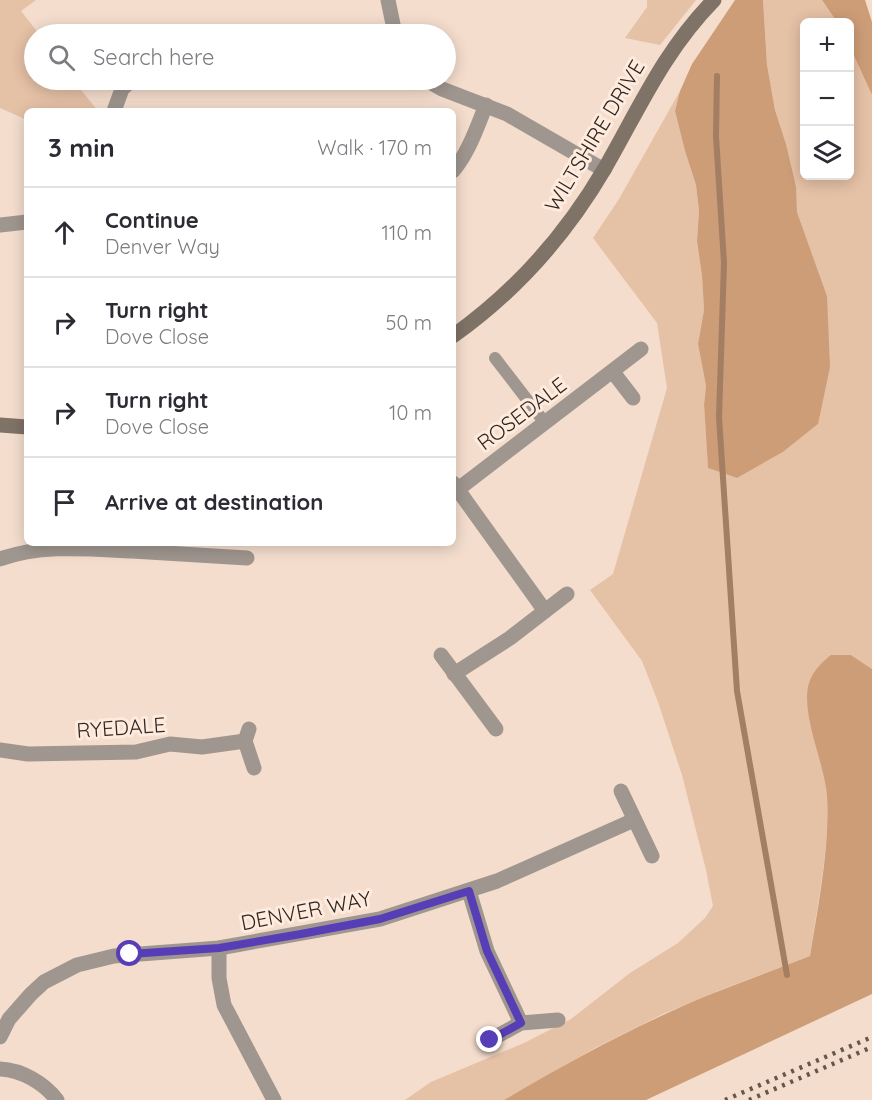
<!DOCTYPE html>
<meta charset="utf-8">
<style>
body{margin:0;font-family:Quicksand,sans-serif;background:#f2f2f3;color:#2b2b33}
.controls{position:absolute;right:18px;top:18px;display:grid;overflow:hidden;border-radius:9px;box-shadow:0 3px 15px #0003}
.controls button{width:54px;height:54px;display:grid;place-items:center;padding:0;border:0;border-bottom:2px solid #e1e1e2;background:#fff;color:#2b2b33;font:30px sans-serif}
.stop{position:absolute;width:18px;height:18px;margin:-14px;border:4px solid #573eb6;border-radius:50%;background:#fff}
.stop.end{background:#573eb6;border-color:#fff;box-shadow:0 2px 6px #0008}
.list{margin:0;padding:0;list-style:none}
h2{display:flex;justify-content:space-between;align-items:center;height:78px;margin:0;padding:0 24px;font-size:26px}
h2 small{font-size:20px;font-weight:400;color:#7c7c81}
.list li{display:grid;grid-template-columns:39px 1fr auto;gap:18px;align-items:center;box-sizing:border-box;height:90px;padding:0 24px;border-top:2px solid #e1e1e2}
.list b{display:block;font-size:22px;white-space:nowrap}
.list p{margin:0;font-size:20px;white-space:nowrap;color:#7c7c81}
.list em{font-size:20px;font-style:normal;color:#7c7c81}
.icon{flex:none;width:33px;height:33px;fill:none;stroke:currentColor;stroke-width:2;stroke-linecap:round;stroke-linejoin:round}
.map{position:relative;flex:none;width:872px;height:1100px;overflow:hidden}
.search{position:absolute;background:#fff;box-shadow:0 3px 15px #0003;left:24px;top:24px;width:432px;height:66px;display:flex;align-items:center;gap:15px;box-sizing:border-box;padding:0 21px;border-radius:33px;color:#7c7c81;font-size:22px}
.panel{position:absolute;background:#fff;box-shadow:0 3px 15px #0003;left:24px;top:108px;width:432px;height:438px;border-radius:9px}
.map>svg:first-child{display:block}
.green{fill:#e5c1a6}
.forest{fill:#cd9d77}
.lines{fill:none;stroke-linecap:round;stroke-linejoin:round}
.stream{stroke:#a37e62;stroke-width:6}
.lane{stroke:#9f968f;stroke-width:12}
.street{stroke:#9f968f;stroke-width:15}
.secondary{stroke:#7f7267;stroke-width:15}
.rail{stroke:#63574e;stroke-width:4.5;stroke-dasharray:3 6;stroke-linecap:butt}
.route{stroke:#573eb6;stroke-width:8}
.labels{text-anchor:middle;stroke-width:6;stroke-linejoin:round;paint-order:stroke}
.street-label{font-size:21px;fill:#2f2721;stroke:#feebde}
</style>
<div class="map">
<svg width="872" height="1100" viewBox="0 0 872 1100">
<rect width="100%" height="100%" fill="#f4ddcd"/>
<g class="green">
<path d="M0,0H36L21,11L39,34H34V80H73L98,111H27V120L0,108Z"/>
<path d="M647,0H696L660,45L625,38L647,7Z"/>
<path d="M763,0H822L837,22H804V176H850V47L872,95V669L851,655L808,711C816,738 826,767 827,796C830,849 817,904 810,956L723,989L663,1014L595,1048L504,1100H405L431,1082L524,1043L571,1019L630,973L678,943L705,918L713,906L706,870L682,775L658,702L642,661L590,590L613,574L667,388L657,323L593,238L619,199L680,91L675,111L685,151L696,185L699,211L697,241L702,276L704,310L698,344L706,386L704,406L708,468L737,478L783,452L818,424L827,296L797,212L795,187L786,144L775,110L767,65Z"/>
</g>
<g class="forest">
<path d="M735,0H763L767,65L775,110L786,144L796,187L797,212L827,296L830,367L818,424L783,452L737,478L708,468L704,405L706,386L698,344L704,310L702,276L697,241L699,211L696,185L685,151L675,111L680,91L692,64Z"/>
<path d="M822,0H865L872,22V95L850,47V22H837Z"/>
<path d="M831,655H851L872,669V994L646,1100H504C555,1070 607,1041 661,1016C709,993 760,976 810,956C818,905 830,848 827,796C825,764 800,713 809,683C813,671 821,663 831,655Z"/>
</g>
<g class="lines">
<path class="stream" d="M717,76L716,136L724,263L719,417L737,691L787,975"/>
<path class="lane" d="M495,358L545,423"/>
<g class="street">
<path d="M388,0L395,34"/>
<path d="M182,33V34"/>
<path d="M426,80L442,89L507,114L604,170"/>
<path d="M114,111L122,89L132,80"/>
<path d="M453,171C469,152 477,127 486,105"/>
<path d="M0,225L27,222"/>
<path d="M613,372L633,398"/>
<path d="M453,483L545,611"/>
<path d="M457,490L641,349"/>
<path d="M0,559C42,544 88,549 132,551C170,553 209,556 247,558"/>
<path d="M441,655L496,729"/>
<path d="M454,674L510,638L567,594"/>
<path d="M249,729L245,741L254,768"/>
<path d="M0,750L28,754L136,752L170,744L202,747L245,741"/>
<path d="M621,791L652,856"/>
<path d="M469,891L487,951L521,1023"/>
<path d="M219,948V978L224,1005L274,1100"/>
<path d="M0,1037L9,1019L31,994L44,982L77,965L114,956L219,948L380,919L497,881L634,820"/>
<path d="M490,1040L521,1023L558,1020"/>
<path d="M0,1069C22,1070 44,1083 57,1100"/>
</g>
<g class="secondary">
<path d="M453,336C515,292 567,233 605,168C640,107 664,51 714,0"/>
<path d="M0,425L27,427"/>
</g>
<g class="rail">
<path d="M725,1100L872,1037"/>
<path d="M749,1100L872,1047"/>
</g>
</g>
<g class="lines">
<path class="route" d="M130,954L219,948L301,934L380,919L469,891L487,951L521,1023L490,1040"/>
</g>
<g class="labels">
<g class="street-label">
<text transform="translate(595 136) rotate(-59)" y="7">WILTSHIRE DRIVE</text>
<text transform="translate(522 414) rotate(-37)" y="7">ROSEDALE</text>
<text transform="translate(121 728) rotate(-4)" y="7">RYEDALE</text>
<text transform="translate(306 911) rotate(-11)" y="7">DENVER WAY</text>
</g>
</g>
</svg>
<div class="controls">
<button>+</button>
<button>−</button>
<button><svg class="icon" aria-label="layers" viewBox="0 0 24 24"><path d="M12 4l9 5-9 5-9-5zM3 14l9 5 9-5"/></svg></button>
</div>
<div class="stop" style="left:130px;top:954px"></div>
<div class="stop end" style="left:490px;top:1040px"></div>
<div class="search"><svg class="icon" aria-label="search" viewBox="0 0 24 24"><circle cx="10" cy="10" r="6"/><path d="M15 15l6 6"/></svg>Search here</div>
<section class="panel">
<h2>3 min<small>Walk · 170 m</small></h2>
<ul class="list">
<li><svg class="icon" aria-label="ahead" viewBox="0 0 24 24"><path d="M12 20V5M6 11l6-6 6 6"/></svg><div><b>Continue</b><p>Denver Way</p></div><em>110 m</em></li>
<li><svg class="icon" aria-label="right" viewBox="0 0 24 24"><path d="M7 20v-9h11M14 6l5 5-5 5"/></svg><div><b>Turn right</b><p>Dove Close</p></div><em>50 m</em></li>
<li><svg class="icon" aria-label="right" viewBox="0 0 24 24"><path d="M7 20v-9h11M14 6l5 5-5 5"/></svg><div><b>Turn right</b><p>Dove Close</p></div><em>10 m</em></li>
<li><svg class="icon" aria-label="arrive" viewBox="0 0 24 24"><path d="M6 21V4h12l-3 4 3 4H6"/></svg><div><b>Arrive at destination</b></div></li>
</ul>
</section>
</div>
